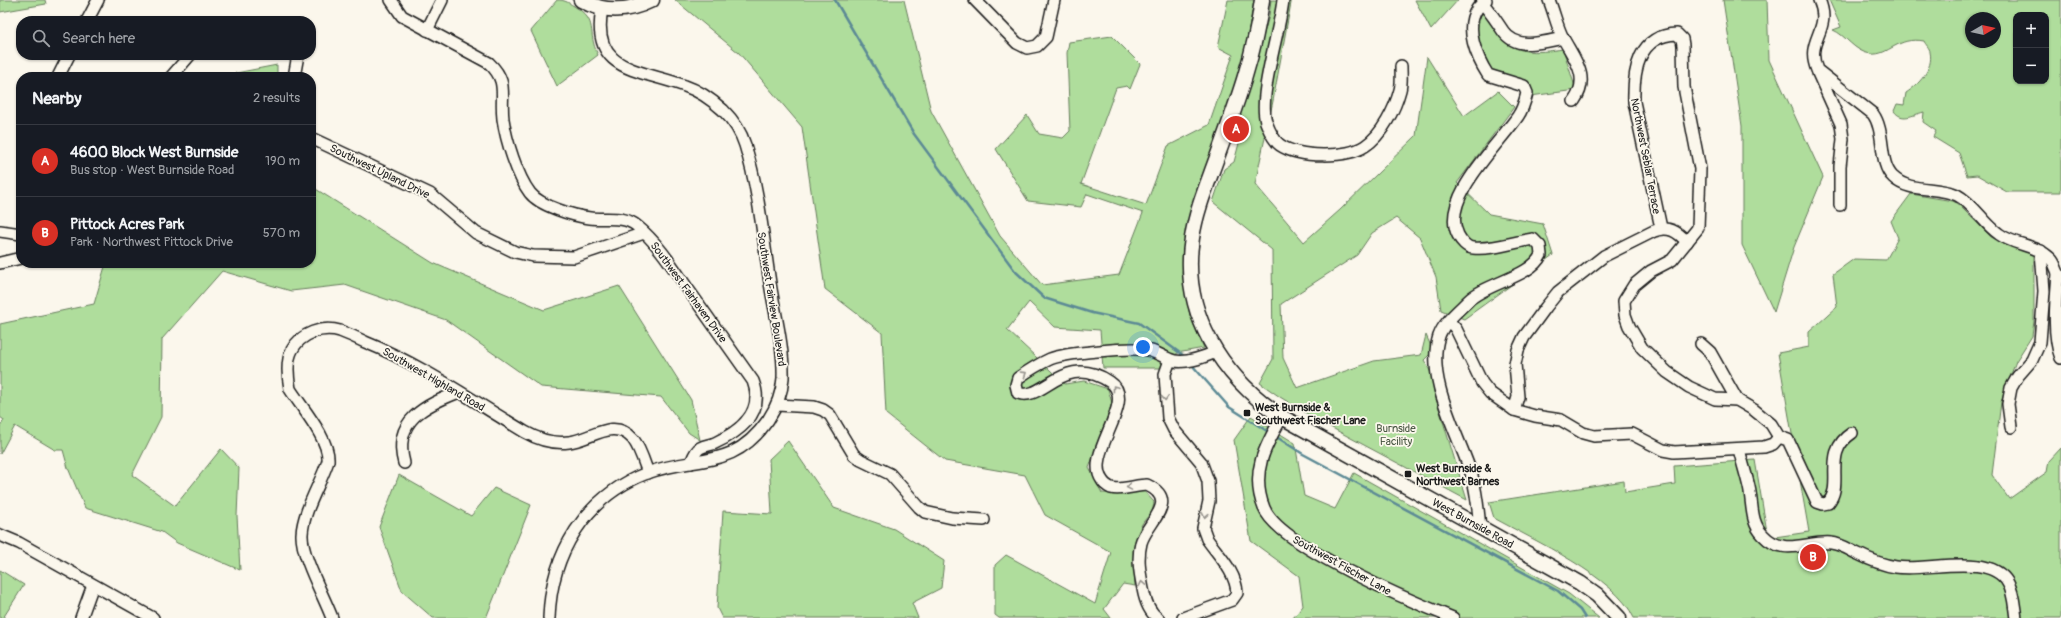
<!DOCTYPE html>
<meta charset="utf-8">
<style>
body{margin:0;font-family:Pangolin,sans-serif;background:#242831;color:#f1f3f6}
.controls{position:absolute;right:12px;top:12px;display:grid;overflow:hidden;border-radius:8px;box-shadow:0 1px 3px #0004}
.controls button{width:36px;height:36px;display:grid;place-items:center;padding:0;border:0;border-bottom:1px solid #363941;background:#171b24;color:#f1f3f6;font:20px sans-serif}
.compass{position:absolute;left:1965px;top:12px;width:36px;height:36px;border-radius:50%;background:#171b24;box-shadow:0 1px 3px #0004;rotate:81deg}
.you{position:absolute;left:1143px;top:347px;width:14px;height:14px;margin:-10px;border:3px solid #fff;border-radius:50%;background:#1a73e8;box-shadow:0 0 0 6px #1a73e833}
.badge{display:grid;place-items:center;width:26px;height:26px;border-radius:50%;background:#d93025;color:#fff;font-size:13px;font-weight:700}
.pin{position:absolute;translate:-50% -50%;border:2px solid #fff;box-shadow:0 1px 4px #0006}
.list{margin:0;padding:0;list-style:none}
h2{display:flex;justify-content:space-between;align-items:center;height:52px;margin:0;padding:0 16px;font-size:17px}
h2 small{font-size:13px;font-weight:400;color:#9ea1a6}
.list li{display:grid;grid-template-columns:26px 1fr auto;gap:12px;align-items:center;box-sizing:border-box;height:72px;padding:0 16px;border-top:1px solid #363941}
.list b{display:block;font-size:15px;white-space:nowrap}
.list p{margin:0;font-size:13px;white-space:nowrap;color:#9ea1a6}
.list em{font-size:13px;font-style:normal;color:#9ea1a6}
.icon{flex:none;width:22px;height:22px;fill:none;stroke:currentColor;stroke-width:2;stroke-linecap:round;stroke-linejoin:round}
.map{position:relative;flex:none;width:2061px;height:618px;overflow:hidden}
.search{position:absolute;background:#171b24;box-shadow:0 1px 3px #0004;left:16px;top:16px;width:300px;height:44px;display:flex;align-items:center;gap:10px;box-sizing:border-box;padding:0 14px;border-radius:16px;color:#9ea1a6;font-size:15px}
.panel{position:absolute;background:#171b24;box-shadow:0 1px 3px #0004;left:16px;top:72px;width:300px;height:196px;border-radius:16px}
.map>svg:first-child{display:block}
.green{fill:#afdd9c;stroke:#667c5c;fill-rule:evenodd}
.lines{fill:none;stroke-linecap:round;stroke-linejoin:round}
.stream{stroke:#5c8a95;stroke-width:2.5}
.minor-casing{stroke:#1c1c1c;stroke-width:14}
.major-casing{stroke:#1c1c1c;stroke-width:17}
.minor{stroke:#fbf7ec;stroke-width:11}
.major{stroke:#fbf7ec;stroke-width:14}
.oneway{stroke:#97948e}
.poi-dot{fill:#1c1c1c;stroke:#fbf7ec;stroke-width:1.5}
.labels{text-anchor:middle;stroke-width:3.5;stroke-linejoin:round;paint-order:stroke}
.street-label{font-size:11px;fill:#1c1c1c;stroke:#fbf7ec}
.poi-label{font-size:11px;font-weight:bold;fill:#1c1c1c;stroke:#fbf7ec;text-anchor:start}
.park-label{font-size:11px;fill:#485642;stroke:#fbf7ec}
</style>
<div class="map">
<svg width="2061" height="618" viewBox="0 0 2061 618">
<rect width="100%" height="100%" fill="#fbf7ec"/>
<filter id="ink" filterUnits="userSpaceOnUse"><feTurbulence type="fractalNoise" baseFrequency=".025" numOctaves="2"/><feDisplacementMap in="SourceGraphic" scale="8" xChannelSelector="R" yChannelSelector="G"/><feConvolveMatrix kernelMatrix="1 2 1 2 8 2 1 2 1" color-interpolation-filters="sRGB"/></filter>
<g filter="url(#ink)">
<g class="green">
<path d="M0,0H45L46,4L0,12Z"/>
<path d="M557,0C565,0 567,2 574,6C600,22 586,31 598,55L557,86L531,31Z"/>
<path d="M675,0H904L931,111L1000,236L1042,285L1119,275L1143,213L1087,194L1081,207L1028,201L996,149L1027,115L1039,134L1063,138L1070,131L1067,53L1069,42L1112,36L1140,64L1130,89L1127,86L1116,88L1081,184L1146,205L1168,146L1209,125L1233,55L1218,47L1228,0H1254L1244,57L1191,213L1182,273L1190,316L1204,348L1177,353L1175,368H1103L1100,330L1055,327L1029,302L1007,330L1065,384L1084,381L1108,389L1112,403L1089,468L1102,493L1121,494L1144,491L1154,502C1152,518 1147,514 1141,526C1132,545 1134,565 1135,586L1123,584L1104,609L1111,618H999L995,615V565L1006,555L1095,604L1111,552L1045,515L1025,475L945,461L886,414L882,333L825,289L802,127L739,53Z"/>
<path d="M1271,0H1291V3L1273,101L1255,184L1304,242L1340,210L1416,136L1427,57L1464,116L1498,91L1514,107L1457,183L1489,214L1543,224L1553,255L1464,319L1441,310L1436,277L1420,238L1396,218L1372,233L1357,255L1281,304L1283,358L1297,388L1374,361L1421,355L1426,335L1433,351L1424,360L1435,380L1434,392L1467,500L1319,421L1280,397L1260,383L1273,359L1272,250L1213,202L1224,169L1234,162L1242,132L1239,119L1269,16Z"/>
<path d="M1415,0H1458L1431,30Z"/>
<path d="M1723,0H1767L1769,60L1823,177L1794,247L1774,312L1742,245V126Z"/>
<path d="M1829,0H2061V192H2007L1977,175L1967,176L1959,153L1933,137L1936,131L1923,122L1924,112C1912,115 1902,122 1894,111L1897,104L1904,105L1906,93C1918,85 1934,69 1930,52C1930,48 1925,44 1924,41C1897,36 1889,56 1871,54C1854,52 1846,35 1833,30L1841,27ZM2016,15H2046V81H2016ZM1971,18H1995V42H1971Z"/>
<path d="M1480,7C1487,14 1490,22 1495,30C1511,56 1537,53 1563,49L1576,90L1530,96L1527,82L1523,79L1493,73L1483,62L1476,27Z"/>
<path d="M277,65V77H228L231,74Z"/>
<path d="M311,186L433,263L544,310L619,286L691,400L700,440L689,433L661,397L541,387L446,320L345,285L291,291L222,271L162,339L161,417L132,475L175,506L221,449L239,468L237,516L240,570L177,543L162,532L85,508L68,468L63,450H55L15,426L0,454V427L4,420L0,417V324L94,304L106,263H311Z"/>
<path d="M1911,194L1953,201L1959,205L1991,237L2034,255V321L2032,336L2016,361L2001,402L1992,475L2009,499L2047,472L2049,461L2061,448V618H1634C1616,577 1533,540 1494,518L1489,502L1624,481L1625,492L1675,484L1674,466L1755,460L1768,538L1809,532L1778,353L1809,347V332L1837,307L1833,274L1854,259L1886,260L1898,238L1891,221Z"/>
<path d="M1251,416L1295,443L1304,496L1335,509L1354,473L1569,594L1599,618H1293L1303,606L1299,576L1251,541L1234,440Z"/>
<path d="M788,441L834,508L894,529L944,561L941,588L912,603L918,618H722L717,608L723,511L772,514L769,459Z"/>
<path d="M399,475L471,516L494,488L531,505L486,618H433L402,591L379,527Z"/>
<path d="M0,570L24,585L3,618H0Z"/>
</g>
<g class="lines">
<g class="stream">
<path d="M835,0L914,134L1015,271L1044,298L1092,313L1139,323L1184,356"/>
<path d="M1192,365L1229,407L1267,431"/>
<path d="M1275,436L1303,454L1558,591L1580,610L1585,618"/>
</g>
<defs>
<g id="minor">
<path d="M391,0L402,16L489,63C509,82 500,94 503,119C506,140 517,176 530,193C540,206 574,216 590,218C606,220 624,215 637,226C659,244 674,269 690,292C711,322 732,351 753,381C765,412 741,431 715,443C711,445 705,445 700,448C695,451 693,458 691,463"/>
<path d="M975,0L1017,43L1027,48L1037,46L1046,37L1054,0"/>
<path d="M1283,0C1280,31 1258,95 1266,122C1269,130 1273,140 1280,145C1299,158 1347,158 1365,146C1382,135 1395,109 1400,90C1402,83 1401,74 1401,66"/>
<path d="M1549,0C1554,12 1557,27 1563,38C1574,59 1591,77 1574,101"/>
<path d="M1819,0C1833,31 1804,39 1817,70L1873,114C1886,132 1878,163 1893,177C1909,193 1937,186 1957,195C1974,204 1983,223 1999,234C2015,246 2036,244 2051,259C2056,264 2056,272 2061,277"/>
<path d="M1482,3C1491,12 1496,21 1503,31C1517,51 1543,42 1563,38"/>
<path d="M87,21L98,0"/>
<path d="M427,30L442,0"/>
<path d="M1818,73L1841,124L1843,139L1840,166V205"/>
<path d="M58,77L69,55"/>
<path d="M171,77L190,55"/>
<path d="M294,77L298,55"/>
<path d="M311,138L430,194L476,233L515,252L533,256L574,257L644,233"/>
<path d="M1661,228L1634,102C1633,71 1638,35 1677,34L1682,39L1683,45L1684,87L1700,169L1698,228L1672,260L1651,271L1634,285L1624,301L1625,315L1629,326L1642,348L1667,372L1689,387L1715,399L1737,400L1754,410L1771,424L1779,437"/>
<path d="M0,231L21,234"/>
<path d="M0,263L21,258"/>
<path d="M2058,274C2056,298 2052,335 2061,358"/>
<path d="M1449,321L1456,329L1482,383L1490,393L1514,410L1535,416L1561,420L1583,433L1594,436L1632,434L1663,450L1674,452L1764,447L1773,444L1779,437"/>
<path d="M1701,344L1710,352L1737,400"/>
<path d="M1170,360L1165,374L1168,418L1174,430L1201,462L1208,481L1209,501L1203,528L1207,539C1219,556 1236,572 1237,593L1232,600L1183,618"/>
<path d="M777,405L814,407L823,410L830,415L854,455L861,460L890,474L919,507L925,512L952,518L984,520"/>
<path d="M1514,410L1518,397L1515,364L1518,350L1524,337L1546,307L1558,292L1604,256L1654,231C1669,226 1677,231 1687,242"/>
<path d="M1282,417C1265,446 1250,473 1264,508C1279,546 1413,602 1453,618"/>
<path d="M2011,427L2008,404L2011,388L2018,376L2032,360L2040,342L2044,291L2041,251"/>
<path d="M1779,437L1788,440L1817,502L1823,504L1828,503C1845,484 1821,453 1852,433"/>
<path d="M1739,449C1742,462 1746,474 1749,487C1753,504 1750,522 1763,535C1783,557 1806,541 1831,543C1841,544 1848,549 1856,553C1868,559 1883,565 1896,567C1926,572 1990,551 2008,583C2014,593 2014,606 2016,618"/>
<path d="M404,463C392,420 426,405 459,392"/>
<path d="M1480,527C1478,510 1477,493 1472,476C1459,435 1425,379 1439,336C1444,322 1458,311 1468,301C1486,283 1531,277 1541,255L1540,246L1533,239C1514,242 1492,250 1473,248C1467,248 1461,241 1458,235C1439,199 1500,143 1518,116C1523,109 1525,101 1527,93L1524,86L1488,75C1477,58 1464,28 1477,9C1479,6 1483,3 1486,0"/>
<path d="M0,535L19,543L153,618"/>
<path d="M81,618L93,585"/>
<path d="M332,618C324,596 301,556 302,534C303,511 321,483 328,461C330,440 302,408 290,389C288,378 286,361 292,350C301,333 322,326 340,331C348,334 357,338 365,342C422,365 473,401 525,432C539,440 553,444 569,442C590,440 614,417 633,439C640,448 644,462 648,473"/>
<path d="M549,618C551,554 585,497 647,473C696,455 733,471 768,420C776,408 782,393 783,378C784,347 775,314 770,283C763,238 759,190 745,145C741,132 733,120 723,110C712,100 700,91 685,86C641,69 590,73 602,9"/>
<path d="M1158,618C1149,612 1145,600 1143,589C1140,573 1137,559 1141,543C1146,523 1181,501 1147,485C1136,485 1122,491 1111,488C1107,486 1104,484 1102,480C1083,454 1139,401 1110,382C1063,351 1043,403 1018,393L1016,385L1018,378C1028,371 1039,364 1050,359C1064,353 1130,347 1147,350C1155,351 1161,356 1169,359C1182,366 1204,357 1216,352"/>
</g>
<g id="major">
<path d="M581,0C604,13 628,12 652,0"/>
<path d="M1262,0C1255,55 1235,108 1216,160C1207,185 1196,211 1192,238C1180,313 1222,377 1282,417L1580,583L1597,595L1619,618"/>
</g>
</defs>
<use href="#minor" class="minor-casing"/>
<use href="#major" class="major-casing"/>
<use href="#minor" class="minor"/>
<use href="#major" class="major"/>
</g>
<defs><path id="oneway-chevron" d="M-2-3.5L2.5 0L-2 3.5" fill="none" stroke-width="1.6" stroke-linecap="round" stroke-linejoin="round"/></defs>
<g class="oneway">
<use href="#oneway-chevron" transform="translate(1024 374) rotate(-33)"/>
<use href="#oneway-chevron" transform="translate(1115 388) rotate(-128)"/>
<use href="#oneway-chevron" transform="translate(1165 398) rotate(86)"/>
<use href="#oneway-chevron" transform="translate(1129 487) rotate(170)"/>
<use href="#oneway-chevron" transform="translate(1205 515) rotate(100)"/>
<use href="#oneway-chevron" transform="translate(1142 584) rotate(-101)"/>
</g>
</g>
<g class="poi-dot">
<rect x="1243" y="409" width="8" height="8" rx="2"/>
<rect x="1404" y="470" width="8" height="8" rx="2"/>
</g>
<g class="labels">
<g class="street-label">
<text transform="translate(1646 156) rotate(79)" y="4">Northwest Seblar Terrace</text>
<text transform="translate(380 171) rotate(26)" y="4">Southwest Upland Drive</text>
<text transform="translate(689 292) rotate(54)" y="4">Southwest Fairhaven Drive</text>
<text transform="translate(772 299) rotate(81)" y="4">Southwest Fairview Boulevard</text>
<text transform="translate(434 379) rotate(30)" y="4">Southwest Highland Road</text>
<text transform="translate(1473 523) rotate(29)" y="4">West Burnside Road</text>
<text transform="translate(1342 565) rotate(29)" y="4">Southwest Fischer Lane</text>
</g>
<g class="poi-label">
<text x="1255" y="411">West Burnside &amp;<tspan x="1255" dy="13">Southwest Fischer Lane</tspan></text>
<text x="1416" y="472">West Burnside &amp;<tspan x="1416" dy="13">Northwest Barnes</tspan></text>
</g>
<g class="park-label">
<text x="1396" y="432">Burnside<tspan x="1396" dy="13">Facility</tspan></text>
</g>
</g>
</svg>
<div class="controls">
<button>+</button>
<button>−</button>
</div>
<svg class="compass" viewBox="-18 -18 36 36"><path d="M0-13l5 13h-10z" fill="#e53935"/><path d="M0 13l5-13h-10z" fill="#9ea1a6"/></svg>
<div class="you"></div>
<div class="pin badge" style="left:1236px;top:129px">A</div>
<div class="pin badge" style="left:1813px;top:557px">B</div>
<div class="search"><svg class="icon" aria-label="search" viewBox="0 0 24 24"><circle cx="10" cy="10" r="6"/><path d="M15 15l6 6"/></svg>Search here</div>
<section class="panel">
<h2>Nearby<small>2 results</small></h2>
<ul class="list">
<li><span class="badge">A</span><div><b>4600 Block West Burnside</b><p>Bus stop · West Burnside Road</p></div><em>190 m</em></li>
<li><span class="badge">B</span><div><b>Pittock Acres Park</b><p>Park · Northwest Pittock Drive</p></div><em>570 m</em></li>
</ul>
</section>
</div>
